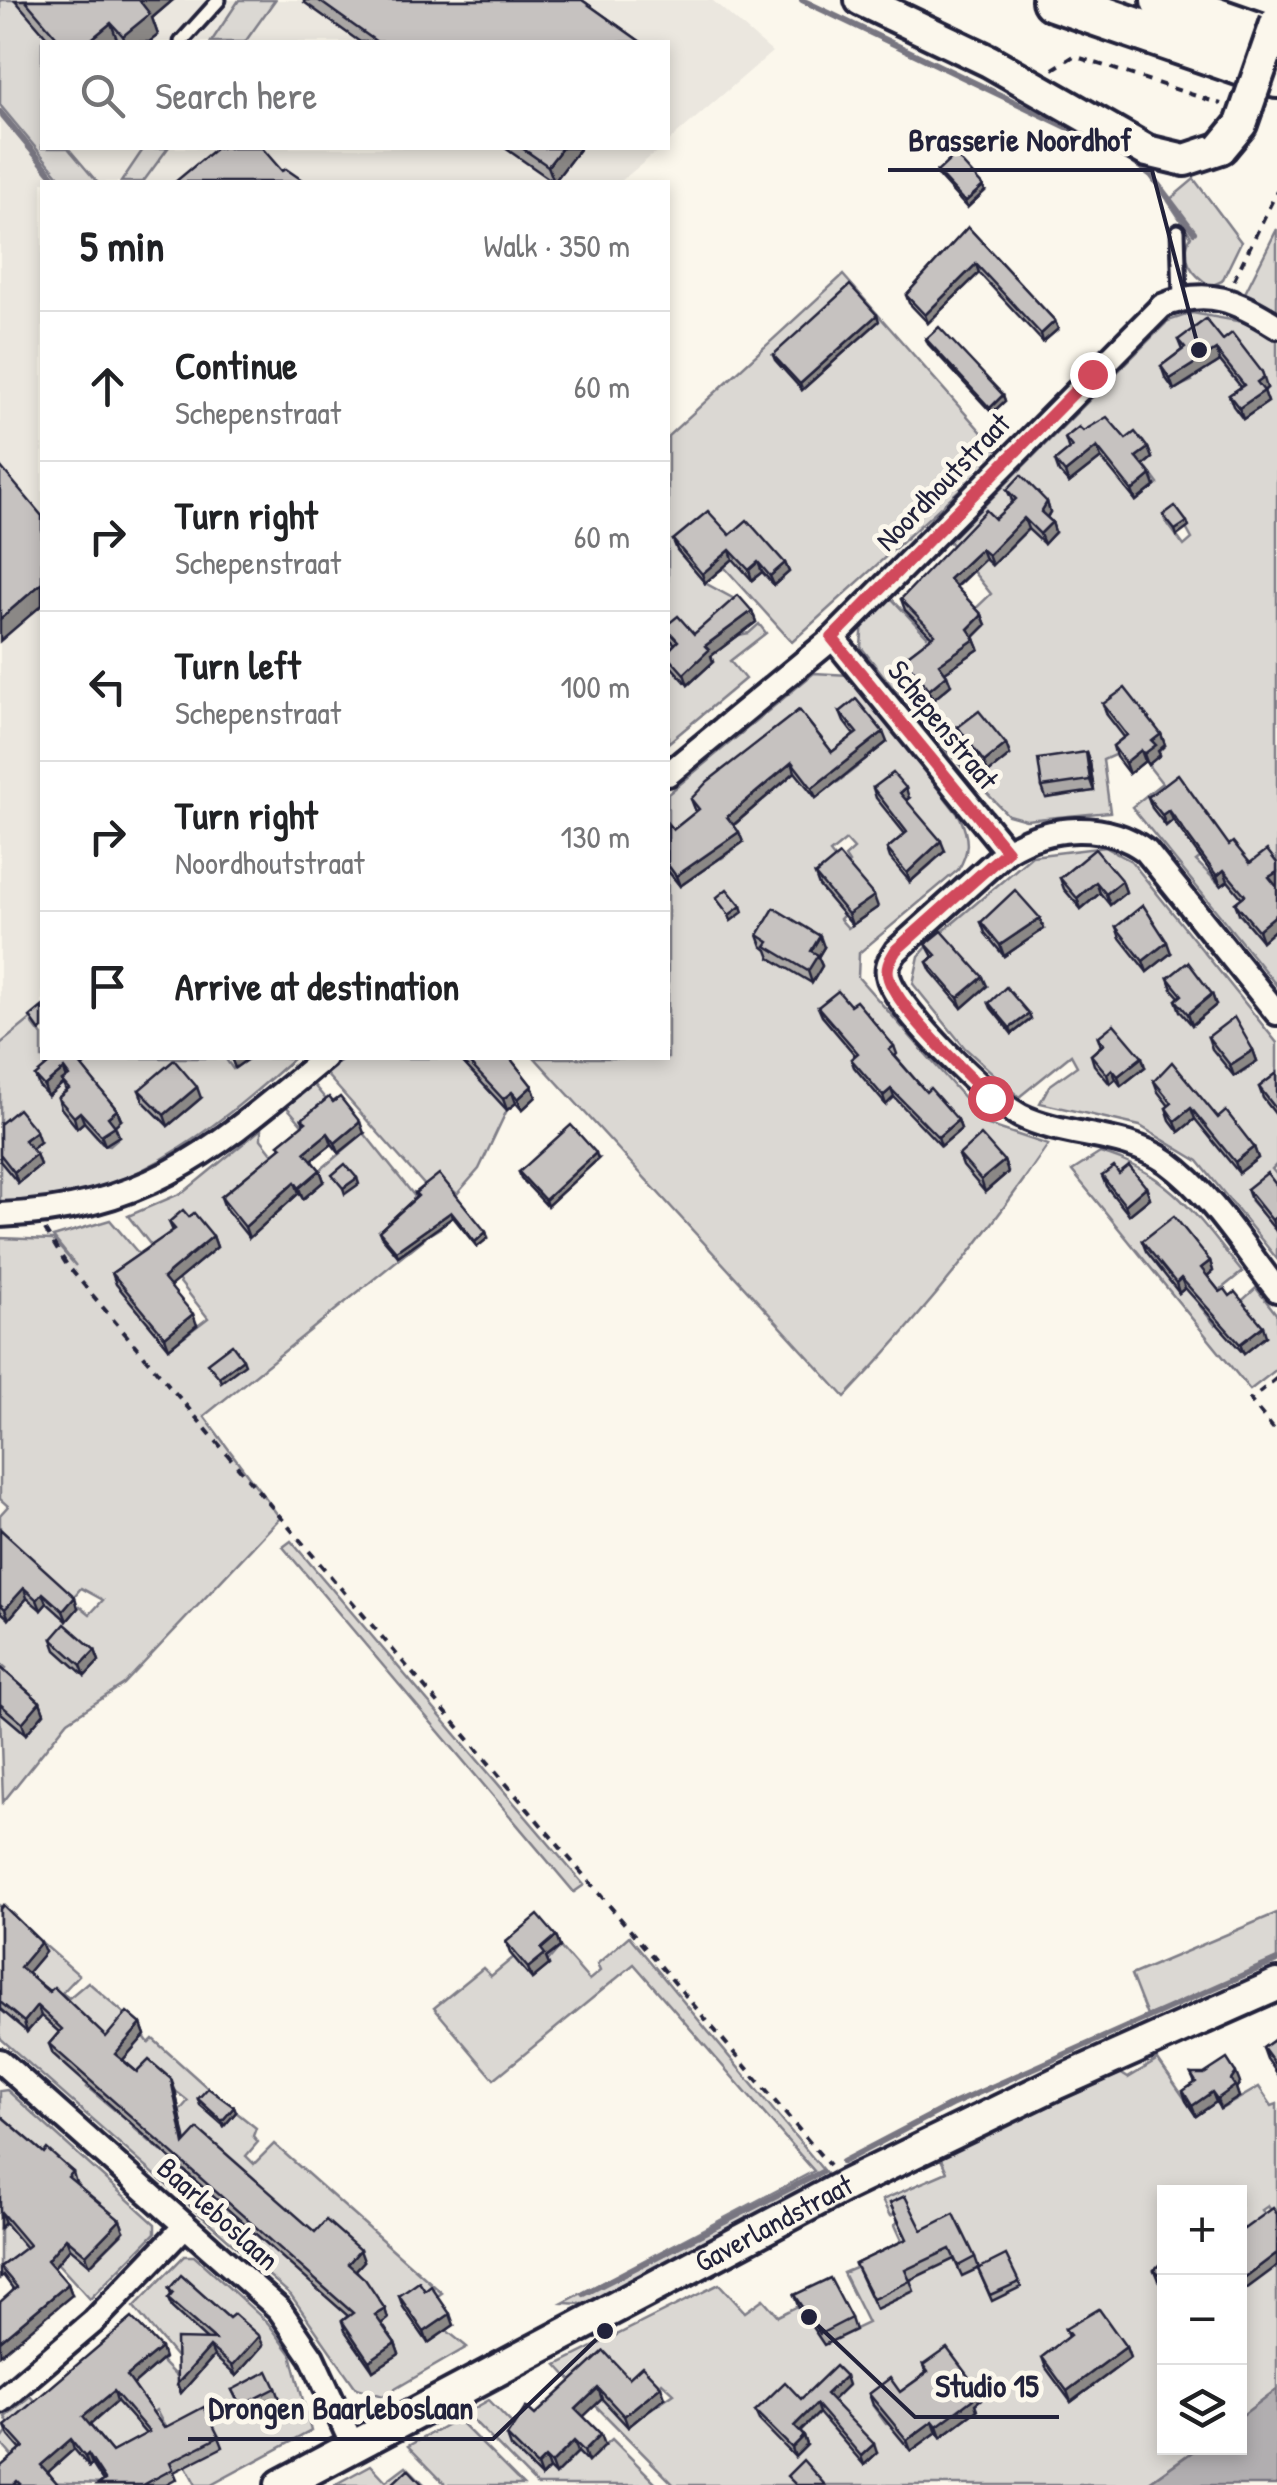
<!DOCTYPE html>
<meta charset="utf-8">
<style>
body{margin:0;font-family:"Patrick Hand",sans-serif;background:#f6f6f6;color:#202124}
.controls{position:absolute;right:30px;bottom:30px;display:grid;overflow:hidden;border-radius:0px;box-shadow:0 5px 15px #0003}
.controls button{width:90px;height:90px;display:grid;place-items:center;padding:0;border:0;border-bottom:2px solid #e0e0e0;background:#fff;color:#202124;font:50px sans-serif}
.stop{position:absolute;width:30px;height:30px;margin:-22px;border:8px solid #d1495b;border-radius:50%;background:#fff}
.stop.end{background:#d1495b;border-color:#fff;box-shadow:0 2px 10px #0008}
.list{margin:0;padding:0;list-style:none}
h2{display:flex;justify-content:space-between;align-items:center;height:130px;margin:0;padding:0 40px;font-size:42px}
h2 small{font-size:32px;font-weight:400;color:#757577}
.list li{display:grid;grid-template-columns:65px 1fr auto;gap:30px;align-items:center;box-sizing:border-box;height:150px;padding:0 40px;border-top:2px solid #e0e0e0}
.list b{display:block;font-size:38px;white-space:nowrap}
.list p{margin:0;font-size:32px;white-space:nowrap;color:#757577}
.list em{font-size:32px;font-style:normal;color:#757577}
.icon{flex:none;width:55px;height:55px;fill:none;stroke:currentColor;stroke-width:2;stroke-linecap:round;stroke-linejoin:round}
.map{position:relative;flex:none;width:1277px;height:2485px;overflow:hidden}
.search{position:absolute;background:#fff;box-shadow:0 5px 15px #0003;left:40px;top:40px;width:630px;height:110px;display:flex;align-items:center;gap:25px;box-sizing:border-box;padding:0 35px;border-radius:0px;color:#757577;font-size:38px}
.panel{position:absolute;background:#fff;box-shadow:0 5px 15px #0003;left:40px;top:180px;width:630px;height:880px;border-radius:0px}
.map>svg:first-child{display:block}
.built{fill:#ebe7df}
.green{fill:#dbd8d3;stroke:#7e7d87;stroke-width:2.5;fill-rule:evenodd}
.water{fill:#b1aeb0;stroke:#787681;stroke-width:2.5}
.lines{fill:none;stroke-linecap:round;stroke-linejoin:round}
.stream{stroke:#787681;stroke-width:6}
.lane-casing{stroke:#22223b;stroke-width:19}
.street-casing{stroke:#22223b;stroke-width:30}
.secondary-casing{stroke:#22223b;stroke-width:38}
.highway-casing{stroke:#22223b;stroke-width:48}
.path{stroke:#22223b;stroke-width:4;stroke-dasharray:8 8;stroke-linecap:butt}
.lane{stroke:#fbf7ec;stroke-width:11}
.street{stroke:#fbf7ec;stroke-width:22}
.secondary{stroke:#fbf7ec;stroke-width:30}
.highway{stroke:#fbf7ec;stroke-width:40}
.secondary-bridge-casing{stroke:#22223b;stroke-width:38;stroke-linecap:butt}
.secondary-bridge{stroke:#fbf7ec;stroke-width:30}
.wall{fill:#aaa7a5;stroke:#22223b;stroke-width:2.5;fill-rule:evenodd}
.shaded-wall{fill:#8b8886;stroke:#22223b;stroke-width:2.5}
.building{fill:#c6c2c0;stroke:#22223b;stroke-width:2.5;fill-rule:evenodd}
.route{stroke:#d1495b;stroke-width:12}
.labels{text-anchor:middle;stroke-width:10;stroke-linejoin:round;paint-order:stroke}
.street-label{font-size:30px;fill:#22223b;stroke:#fbf7ec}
.leader{fill:none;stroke:#22223b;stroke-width:4}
.callout-dot{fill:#22223b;stroke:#fbf7ec;stroke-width:4}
.callout-label{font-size:32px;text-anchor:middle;font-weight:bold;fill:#22223b;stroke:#fbf7ec;stroke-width:10;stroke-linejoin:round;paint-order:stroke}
</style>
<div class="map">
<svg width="1277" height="2485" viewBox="0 0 1277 2485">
<rect width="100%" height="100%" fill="#fbf7ec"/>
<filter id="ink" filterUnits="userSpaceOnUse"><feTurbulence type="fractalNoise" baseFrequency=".01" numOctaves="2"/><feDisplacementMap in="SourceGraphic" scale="20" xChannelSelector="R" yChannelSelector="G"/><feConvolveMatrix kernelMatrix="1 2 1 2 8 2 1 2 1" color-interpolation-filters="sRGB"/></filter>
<g filter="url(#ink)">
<path class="built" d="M0,0H712L772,52L668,142V42H42V148H661L620,182H42V1009L0,1044Z"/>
<g class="green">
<path d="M0,0H34L51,42H42V148H68L97,182H64L0,105Z"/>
<path d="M239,0H275L245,42H211Z"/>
<path d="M144,148H168L143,182H121Z"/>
<path d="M1194,179L1241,242L1222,281L1211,286C1192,275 1179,258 1191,236L1168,201Z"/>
<path d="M1277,229V315L1243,297Z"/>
<path d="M843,275L1000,453L792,642L725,568L719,571L677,549L705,583L738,601L734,636L749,633L759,624L766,633L730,661L745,679L668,743V436Z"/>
<path d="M1192,313L1243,322L1277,339V873L1271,878L1277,895L1260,909L1253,902L1239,914L1262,940L1277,928V986L1132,807L1162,783L1148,765L1165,745L1129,699L1124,696L1107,715L1117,727L1122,724L1139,744L1103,760L1110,812L1026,820L1008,815L927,731L861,647L863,619L889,596L927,636L940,624L931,614L944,598L979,631L985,626L973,611L991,594L949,541L1168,321ZM1210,330L1227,351L1237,344L1267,388L1259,394L1240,371L1232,376L1220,361L1214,365L1208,363L1190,377L1192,381L1174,389L1165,377L1189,359L1183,350ZM1111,428L1130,450L1143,441L1152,458L1144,465L1158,484L1136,501L1102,456L1069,483L1059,471L1076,458L1069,448L1083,438L1087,441ZM1025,486L1050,512L1042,520L1055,533L1044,543L1011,500ZM1177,512L1192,539L1184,546L1165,520ZM990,520L1013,543L991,565L968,542ZM983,722L1010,755L988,772L973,754L977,750L963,737ZM1089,764L1093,791L1047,798L1043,770ZM1181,785L1207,818L1185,835L1173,820L1166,825L1152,808ZM1221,842L1253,872L1234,887L1228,881L1221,886L1196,861Z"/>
<path d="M814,673L849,675L960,817C969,838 970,851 958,870L859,953L858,977L988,1125L1048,1145C987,1235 921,1317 845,1397L535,1058H668V871L680,886L668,831V794ZM848,754L857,767L838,782L828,769ZM703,820L742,842V843L722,858ZM846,840L854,849L845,857L849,863L844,867L877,907L848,928L840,919L844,915L820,887L842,868L830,853ZM911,841L931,864L910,882Z"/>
<path d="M1105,847L1131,861L1277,1043V1087L1263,1098L1277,1116V1164L1272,1169L1277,1175V1192L1251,1201L1277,1230V1259L1198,1161L1140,1126L1040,1103L1049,1086L1077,1066L1071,1055L1019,1097L965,1048L913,984L919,956L934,939L1032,856ZM1238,1028L1257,1061L1240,1074H1238Z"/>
<path d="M42,1010L32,1023L42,1036V1058H225L233,1069L250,1058H294C211,1132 119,1208 0,1202V1161L18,1182L0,1138V1044ZM62,1109L121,1120L112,1127L117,1139L110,1145L103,1144L84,1122L77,1127Z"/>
<path d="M344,1058H459L507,1110L479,1169L457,1194L441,1179L428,1189L325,1073Z"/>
<path d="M313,1084L333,1108L306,1129L286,1106Z"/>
<path d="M261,1129V1139L280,1163L290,1200L299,1193L303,1198L306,1182L364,1133L440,1228L430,1234L420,1222L425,1238L204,1416L280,1518L124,1684L68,1721L3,1802L0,1712L26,1734L2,1673L6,1668L0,1663V1611L9,1619L27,1598L41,1609L0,1535V1515L8,1506L0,1499V1238L53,1240L76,1266L53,1237L110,1220L145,1261L169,1348L208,1318L128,1216L184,1192ZM81,1588L103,1600L90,1614L80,1606L67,1620L59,1614Z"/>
<path d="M1100,1153C1170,1172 1199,1219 1242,1272L1200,1306L1215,1325L1256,1288L1277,1315V1369L1250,1390L1072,1171Z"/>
<path d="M291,1541L584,1885L574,1892L283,1547Z"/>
<path d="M0,1906L79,1975L62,1993L69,1998L88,1982L132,2020L149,2043L153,2039L220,2099L226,2124L236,2112L256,2128L253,2136L258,2142L246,2156L254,2164L274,2144L442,2293L429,2302L446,2330L467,2347L383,2396L356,2388L291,2295L0,2038V2009L33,1985L0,1924ZM111,2058L142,2083L117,2112L87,2087ZM169,2086L188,2101L175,2116L178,2131L161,2151L133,2127ZM202,2140L212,2175L201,2187L178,2167ZM240,2179L251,2230L220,2202ZM348,2247L352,2274L340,2308L314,2286Z"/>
<path d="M1277,1913V1963L1147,2016L1131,1975Z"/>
<path d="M629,1936L828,2176L601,2296L584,2304L563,2303L814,2171L634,1964L494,2079L434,2008L483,1968L491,1976L514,1957L533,1978L560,1947L589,1980L600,1971L597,1964Z"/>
<path d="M1158,2060L1196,2115L1215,2101L1221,2109L1259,2087L1272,2106L1277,2104V2219L1268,2206L1262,2210L1277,2233V2389L1240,2417V2192H1164V2272L1158,2280L1164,2289V2448H1197L1145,2485H674L595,2405L602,2399L629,2427L646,2404L651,2409L674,2393L662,2382L656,2388L579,2389L557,2365L719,2284L745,2312L763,2299L778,2316L798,2306L824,2344L868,2323L843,2273L905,2247L895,2225L909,2207L890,2216L882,2200L947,2172L940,2157L1120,2073L1128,2078ZM938,2390L941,2436L930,2422L886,2424L873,2406Z"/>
<path d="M7,2090L155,2224V2233L90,2299L19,2221L10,2229L51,2272L45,2278L28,2259L12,2272L25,2288L18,2294L0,2271V2228L11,2215L0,2206V2193L8,2184L0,2176V2161L10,2169L29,2148L4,2126L0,2129V2091ZM51,2160L76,2182L45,2218L20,2195ZM87,2202L124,2231L90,2265L81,2257L85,2252L67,2236L85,2216L79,2210Z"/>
<path d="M184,2256H194L268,2323L291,2354L311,2431L211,2485H196L156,2410L152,2413L130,2386L161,2361L182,2382L191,2375L134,2307Z"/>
<path d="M107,2391L155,2442L143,2485L34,2482L0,2442L11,2427L5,2417L30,2396L41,2409L86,2428L108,2409Z"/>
<path d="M489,2400L523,2435L541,2477L549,2469L558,2431L587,2461L612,2439L658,2485H537L466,2413Z"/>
<path d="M457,2419L523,2485H446L408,2446Z"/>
<path d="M371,2465L386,2481L406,2466L425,2485H334Z"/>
</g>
<path class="water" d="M1277,2389V2485H1145L1198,2448H1240V2417Z"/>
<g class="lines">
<g class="stream">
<path d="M802,0L1123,154L1151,175L1194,232"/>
<path d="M0,112L58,182"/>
<path d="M842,2162L951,2105L1277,1960"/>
<path d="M584,2294L822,2172"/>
</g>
<defs>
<g id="lane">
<path d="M181,42L219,0"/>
<path d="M1178,231L1180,298"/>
</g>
<g id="street">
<path d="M833,638L1007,851C1049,825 1106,821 1146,851L1277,1013"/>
<path d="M668,774L833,638L1162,306C1208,287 1237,301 1277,326"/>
<path d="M1007,851L896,951C890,960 885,967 889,979C900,1012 989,1100 1021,1116C1066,1138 1124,1132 1167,1162C1211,1194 1243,1247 1277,1290"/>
<path d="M0,1215C150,1209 215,1148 324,1058"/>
<path d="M0,2061L279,2309L312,2357L353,2446"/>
<path d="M0,2401L93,2322L185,2226"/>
</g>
<g id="secondary">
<path d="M861,0L989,61L1147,151L1185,160L1221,148"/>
<path id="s1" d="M281,2485L846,2185L1057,2083L1277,1985"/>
</g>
<g id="highway">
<path d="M1053,0L1277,77"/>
<path d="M1162,0L1277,40"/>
</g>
</defs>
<use href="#lane" class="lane-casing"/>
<use href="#street" class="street-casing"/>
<use href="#secondary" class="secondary-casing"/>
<use href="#highway" class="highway-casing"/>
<g class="path">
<path d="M1053,69L1074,56L1221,104"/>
<path d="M1234,280L1277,191"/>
<path d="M45,1230L67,1265L829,2165"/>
<path d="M1277,1378L1250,1400L1277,1433"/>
</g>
<use href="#lane" class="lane"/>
<use href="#street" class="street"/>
<use href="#secondary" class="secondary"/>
<use href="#highway" class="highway"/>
<defs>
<path id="secondary-bridge" d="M1221,148L1241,124L1277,21"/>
</defs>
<use href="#secondary-bridge" class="secondary-bridge-casing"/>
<use href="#secondary-bridge" class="secondary-bridge"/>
</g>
<g class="wall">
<path d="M15,0H173L152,18L158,35L149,42H51Z"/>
<path d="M304,0H582L641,42H360L304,2Z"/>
<path d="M505,148H580L554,182Z"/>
<path d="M937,172L985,191L967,208L939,177Z"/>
<path d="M968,227L1055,321L1058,329L1043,342L979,273L928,323L909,303L906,295Z"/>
<path d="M879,321L802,390L775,360L773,355Z"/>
<path d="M926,339L1003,395L1005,401L992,413L928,344Z"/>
<path d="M1178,340H1223L1267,388L1264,391L1268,402L1243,419L1233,406L1229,395L1241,387L1220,361L1174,390L1165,377L1161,366L1182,350Z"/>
<path d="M1065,438L1126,439L1148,448L1152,458L1143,465L1151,475L1155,486L1136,501L1101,458L1069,483L1059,472L1055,461L1069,450Z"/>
<path d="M1007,490L1047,502L1050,512L1047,518L1052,522L1055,532L1044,544L1028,529L992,565L985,559L956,587L982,615L986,625L974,637L979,649L945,672L951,685L933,700L908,669L904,658L932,637L905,610L901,599L995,519L1013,502Z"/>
<path d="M730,535L785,563L789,572L774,585L762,572L752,580L733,559L705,583L677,550L673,540Z"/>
<path d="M752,611L756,622L711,656L713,662L688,685L669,664L668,651L675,644L669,638L668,624L694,634Z"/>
<path d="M1103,704L1161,734L1165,745L1158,751L1160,755L1148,765L1145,761L1129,774L1116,757L1113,746L1124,737L1107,715Z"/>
<path d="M799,710L832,752L854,735L844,722L840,712L887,742L816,798L795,772L734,825L743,842L680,886L668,871V824L673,830L696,812L691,799Z"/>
<path d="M958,727L1006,744L1010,755L988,773L963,738Z"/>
<path d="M1086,752L1090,763L1094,791L1046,798L1042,787Z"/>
<path d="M873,788L909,798L906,800L945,851L910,882L890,858L887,849L905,834L876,798Z"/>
<path d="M1148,797L1229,845L1250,863H1277V928L1262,941L1239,913L1235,903L1242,898L1228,881L1221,886L1173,820L1166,826L1152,808Z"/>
<path d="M815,875L878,907L852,925L819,886Z"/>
<path d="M1060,878L1122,881L1126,892L1110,905L1100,893L1081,909L1064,889Z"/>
<path d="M1040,918L1044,929L1004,956L985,933L981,922Z"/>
<path d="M1116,927L1171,953L1147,972L1120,938Z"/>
<path d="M758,935L824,947L818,957L822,966L812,983L770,958L767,950L762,946Z"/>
<path d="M926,944L987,986L962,1008L931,971L927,962L933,957Z"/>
<path d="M1168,978L1212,994L1216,1005L1192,1025L1180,1011L1176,1000L1179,997L1172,989Z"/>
<path d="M989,1003L1029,1014L1031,1019L1012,1034L991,1008Z"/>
<path d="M850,1005L894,1046L897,1054L895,1056L926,1092L958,1120L961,1129L941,1146L894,1097L886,1105L854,1067L851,1059L855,1055L822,1016L818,1007Z"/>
<path d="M1098,1037L1145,1067L1121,1086L1116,1079L1110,1084L1094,1065L1091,1055L1101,1046Z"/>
<path d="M1208,1037L1253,1050L1257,1061L1234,1076L1212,1049Z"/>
<path d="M459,1058H510L532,1086L536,1097L522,1110L516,1103L507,1110Z"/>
<path d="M89,1061L82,1067L117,1110L121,1120L114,1125L119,1136L105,1145L84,1122L77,1128L61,1108L58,1098L66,1091L63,1083L48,1096L39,1086L35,1076Z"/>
<path d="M1277,1073V1116L1263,1098L1259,1087Z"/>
<path d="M1154,1081L1218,1118L1254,1147L1258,1158L1239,1173L1195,1119L1179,1132L1170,1120L1166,1108L1169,1106L1158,1092Z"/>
<path d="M139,1090L201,1098L168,1126L143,1101Z"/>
<path d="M302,1119L364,1133L339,1153L332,1144L312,1160L320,1170L324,1181L303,1199L299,1193L249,1238L225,1208L221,1197L281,1148L279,1144L304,1124Z"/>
<path d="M0,1124L40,1142L31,1149L36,1154L40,1165L18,1183L0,1161Z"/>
<path d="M959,1155L1004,1161L1008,1172L985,1192L963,1166Z"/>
<path d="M598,1159L547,1206L521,1178L519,1172Z"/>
<path d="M1119,1174L1146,1187L1150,1198L1129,1215L1106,1186L1102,1176Z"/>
<path d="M1277,1186V1230L1276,1231L1251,1200L1247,1189Z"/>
<path d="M415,1193L486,1232L488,1238L477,1247L453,1217L398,1256L381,1236L379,1231L416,1197Z"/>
<path d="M189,1217L213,1236L217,1247L170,1286L197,1325L169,1348L116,1284L112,1273L173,1231L169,1222Z"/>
<path d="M1142,1241L1210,1261L1213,1271L1207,1276L1220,1292L1266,1336L1244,1354L1185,1288L1179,1293L1146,1251Z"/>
<path d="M0,1529L78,1608L67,1621L47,1603L41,1610L27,1598L9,1619L0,1611Z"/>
<path d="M52,1639L95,1650L99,1661L85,1676L56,1650Z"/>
<path d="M0,1667L40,1702L44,1713L26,1734L0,1712Z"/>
<path d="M0,1909L45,1952L27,1973L106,2037L141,2024L145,2035L123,2060L137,2072L175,2090L186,2143L315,2232L364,2261L356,2270L385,2309L388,2319L382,2324L395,2343L399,2354L373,2371L345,2331L342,2321L348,2316L53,2054L49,2044L59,2032L41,2016L27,2032L0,2009Z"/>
<path d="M556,1936L560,1947L546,1958L549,1965L532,1979L510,1953L506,1942Z"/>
<path d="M1277,2038V2073L1267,2059L1263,2048Z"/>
<path d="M1191,2074L1240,2083L1236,2088L1239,2097L1220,2109L1216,2102L1196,2116L1186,2101L1183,2091L1195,2083Z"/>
<path d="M198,2099L236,2112L224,2126L200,2105Z"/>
<path d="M0,2115L44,2153L73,2172L76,2183L124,2231L90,2265L70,2248L54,2267L68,2284L72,2295L14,2290L3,2275L0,2278V2267L26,2248L5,2223L0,2228Z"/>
<path d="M890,2203L922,2230L975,2257L979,2268L962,2276L954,2259L910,2280L914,2291L876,2309L855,2264L906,2239Z"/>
<path d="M1164,2260V2286L1158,2280L1154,2270Z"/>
<path d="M978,2269L1019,2282L1021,2287L992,2301Z"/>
<path d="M169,2289L229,2318L263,2345L236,2376L214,2356L181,2393L177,2384L207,2340L172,2308L168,2299L171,2295Z"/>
<path d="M425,2291L454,2325L428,2343L403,2307L399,2296Z"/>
<path d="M794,2295L851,2318L855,2330L824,2345L798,2306Z"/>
<path d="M1065,2329L1126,2347L1130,2358L1071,2402L1046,2368L1042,2357L1068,2337Z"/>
<path d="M164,2358L133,2385L164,2428L219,2437L223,2447L174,2472L177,2479L166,2485H98L103,2481L92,2464L89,2467L74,2449L48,2472L58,2485H0L21,2450L9,2436L5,2426ZM117,2401L146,2434L112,2452L90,2425Z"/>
<path d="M923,2365L977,2388L981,2399L975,2404L977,2410L941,2437L937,2432L911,2451L873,2405L869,2394L900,2392L926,2373Z"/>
<path d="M629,2378L665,2397L628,2427L602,2399L583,2416L605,2445L588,2462L578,2452L555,2475L549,2469L541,2477L511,2447L507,2436L535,2415Z"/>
<path d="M848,2385L832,2400L877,2453L864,2465L819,2413L800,2432L804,2436L807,2445L795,2457L759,2420L755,2411Z"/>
<path d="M276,2388L280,2399L245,2417L232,2390Z"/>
</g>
<g class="shaded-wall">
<path d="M139,0H173L152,18L158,35L149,42H125L123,36Z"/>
<path d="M111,23L118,42H88Z"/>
<path d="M562,148H580L554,182L548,166Z"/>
<path d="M983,186L985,191L967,208L965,202Z"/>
<path d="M976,264L979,273L928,323L925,315Z"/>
<path d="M877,315L879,321L802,390L800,384Z"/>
<path d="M1055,321L1058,329L1043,342L1041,334Z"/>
<path d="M1216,350L1220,361L1174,390L1170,379Z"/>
<path d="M1262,372L1267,388L1261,393L1257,382Z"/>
<path d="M1264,391L1268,402L1243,419L1239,408Z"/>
<path d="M1003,395L1005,401L992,413L990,408Z"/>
<path d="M1097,447L1101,458L1069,483L1065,473Z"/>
<path d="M1148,448L1152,458L1140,468L1136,457Z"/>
<path d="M1151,475L1155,486L1136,501L1132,491Z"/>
<path d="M1047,502L1050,512L1044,522L1041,512Z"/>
<path d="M1024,518L1028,529L992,565L988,555Z"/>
<path d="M1052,522L1055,532L1044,544L1040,534Z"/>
<path d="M1187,522L1189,527L1177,536L1175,530Z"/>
<path d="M981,549L985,559L953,589L949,579Z"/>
<path d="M730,550L733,559L705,583L702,574Z"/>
<path d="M758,562L762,572L752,580L749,570Z"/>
<path d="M785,563L789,572L774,585L770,576Z"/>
<path d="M42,583V605L0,641V619Z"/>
<path d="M752,611L756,622L711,656L713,662L688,685L684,674L705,646Z"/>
<path d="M982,615L986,625L972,639L968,629Z"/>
<path d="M975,639L979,649L942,674L939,664Z"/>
<path d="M947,675L951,685L933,700L929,690Z"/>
<path d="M883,732L887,742L816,798L812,788Z"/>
<path d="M1161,734L1165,745L1158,751L1160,755L1148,765L1144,754L1152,741Z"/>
<path d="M1006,744L1010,755L988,773L984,762Z"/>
<path d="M1141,750L1145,761L1129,774L1125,763Z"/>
<path d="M1086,752L1090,763L1094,791L1090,780Z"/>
<path d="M792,762L795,772L731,827L727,817Z"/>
<path d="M906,788L909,798L903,802L900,793Z"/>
<path d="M1169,810L1173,820L1166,826L1162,815Z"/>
<path d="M739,832L743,842L680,886L676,876Z"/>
<path d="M941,841L945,851L910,882L907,873Z"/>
<path d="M1224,870L1228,881L1221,886L1217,876Z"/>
<path d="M1277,872V885L1273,888L1269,877Z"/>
<path d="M1122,881L1126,892L1110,905L1106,894Z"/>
<path d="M1096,882L1100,893L1081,909L1077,898Z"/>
<path d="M874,896L878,907L852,925L848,914Z"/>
<path d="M741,906L743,912L731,921L729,915Z"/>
<path d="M1277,914V928L1262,941L1258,930Z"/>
<path d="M1040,918L1044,929L1004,956L1000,945Z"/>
<path d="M820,936L824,947L818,957L822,966L812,983L808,971L811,951Z"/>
<path d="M1167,942L1171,953L1147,972L1143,961Z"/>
<path d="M983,977L987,986L962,1008L958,998Z"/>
<path d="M1212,994L1216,1005L1192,1025L1188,1014Z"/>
<path d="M1029,1014L1031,1019L1012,1034L1010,1028Z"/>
<path d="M1253,1050L1257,1061L1234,1076L1230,1065Z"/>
<path d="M1142,1057L1145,1067L1121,1086L1118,1076Z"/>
<path d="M78,1058H88L89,1061L79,1069L76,1059Z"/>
<path d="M231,1058H249L235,1068Z"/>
<path d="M64,1069L67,1080L48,1096L44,1086Z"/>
<path d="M1112,1069L1116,1079L1110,1084L1107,1074Z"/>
<path d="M532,1086L536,1097L522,1110L518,1099Z"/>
<path d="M197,1087L201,1098L168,1126L164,1115Z"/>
<path d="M891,1089L894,1097L886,1105L883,1096Z"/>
<path d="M512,1092L516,1103L507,1110L503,1099Z"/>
<path d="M1191,1108L1195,1119L1179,1132L1175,1121Z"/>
<path d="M117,1110L121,1120L112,1128L108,1117Z"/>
<path d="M80,1112L84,1122L77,1128L74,1117Z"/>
<path d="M958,1120L961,1129L941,1146L938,1137Z"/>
<path d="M360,1122L364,1133L339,1153L335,1143Z"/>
<path d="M115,1126L119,1136L105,1145L101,1135Z"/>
<path d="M36,1131L40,1142L28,1151L24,1140Z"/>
<path d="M328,1133L332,1144L309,1162L305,1152Z"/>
<path d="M1254,1147L1258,1158L1239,1173L1235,1162Z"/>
<path d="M596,1153L598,1159L547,1206L545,1200Z"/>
<path d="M36,1154L40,1165L18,1183L14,1172Z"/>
<path d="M1004,1161L1008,1172L985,1192L981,1180Z"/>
<path d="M320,1170L324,1181L303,1199L299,1188Z"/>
<path d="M357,1178L359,1184L345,1194L343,1188Z"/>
<path d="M295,1182L299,1193L249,1238L245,1227Z"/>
<path d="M1146,1187L1150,1198L1129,1215L1125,1205Z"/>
<path d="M451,1212L453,1217L398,1256L396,1251Z"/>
<path d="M1277,1216V1230L1276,1231L1272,1220Z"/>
<path d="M486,1232L488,1238L477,1247L475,1242Z"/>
<path d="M213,1236L217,1247L167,1289L163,1278Z"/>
<path d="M1210,1261L1213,1271L1205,1278L1201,1268Z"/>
<path d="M1181,1278L1185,1288L1179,1293L1176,1283Z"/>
<path d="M193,1314L197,1325L169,1348L165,1337Z"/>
<path d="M1263,1326L1266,1336L1244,1354L1240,1344Z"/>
<path d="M243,1359L245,1364L221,1382L219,1377Z"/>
<path d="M24,1588L27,1598L9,1619L5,1609Z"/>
<path d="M43,1593L47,1603L41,1610L37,1600Z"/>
<path d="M75,1597L78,1608L67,1621L63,1611Z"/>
<path d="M95,1650L99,1661L85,1676L81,1665Z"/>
<path d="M40,1702L44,1713L26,1734L22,1723Z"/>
<path d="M556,1936L560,1947L546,1958L549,1965L532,1979L528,1968L541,1949Z"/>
<path d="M41,1942L45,1952L24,1977L20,1967Z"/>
<path d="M37,2006L41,2016L27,2032L24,2022Z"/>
<path d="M141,2024L145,2035L119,2064L115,2054Z"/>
<path d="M1236,2073L1240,2083L1236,2088L1239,2097L1220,2109L1217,2099Z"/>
<path d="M171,2079L175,2090L188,2155L184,2144Z"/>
<path d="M1212,2092L1216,2102L1196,2116L1192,2106Z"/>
<path d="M234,2107L236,2112L224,2126L222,2121Z"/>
<path d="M1,2212L5,2223L0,2228V2213Z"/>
<path d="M120,2220L124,2231L90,2265L86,2255Z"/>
<path d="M66,2238L70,2248L51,2270L47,2260Z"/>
<path d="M360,2250L364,2261L352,2274L348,2264Z"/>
<path d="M1277,2253V2266L1242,2292L1240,2281Z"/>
<path d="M68,2284L72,2295L0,2355V2341Z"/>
<path d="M385,2309L388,2319L379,2325L375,2315Z"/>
<path d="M450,2314L454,2325L428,2343L424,2332Z"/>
<path d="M259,2336L263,2345L236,2376L232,2366Z"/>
<path d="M395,2343L399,2354L373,2371L369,2361Z"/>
<path d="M210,2347L214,2356L181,2393L177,2384Z"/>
<path d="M1126,2347L1130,2358L1071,2402L1067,2391Z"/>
<path d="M161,2348L164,2358L131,2387L127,2376Z"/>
<path d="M845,2376L848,2385L830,2403L826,2394Z"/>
<path d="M661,2386L665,2397L628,2427L624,2416Z"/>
<path d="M598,2388L602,2399L580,2420L576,2409Z"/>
<path d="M977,2388L981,2399L975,2404L977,2410L941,2437L937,2426Z"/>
<path d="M114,2391L117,2401L87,2427L83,2417Z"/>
<path d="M816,2404L819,2413L797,2435L794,2426Z"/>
<path d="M933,2421L937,2432L911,2451L907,2440Z"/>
<path d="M601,2434L605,2445L588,2462L584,2451Z"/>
<path d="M804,2436L807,2445L795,2457L792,2448Z"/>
<path d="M71,2439L74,2449L45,2475L41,2465Z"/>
<path d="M574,2441L578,2452L555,2475L551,2464Z"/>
<path d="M874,2444L877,2453L864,2465L861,2456Z"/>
<path d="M88,2454L92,2464L89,2467L85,2457Z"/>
<path d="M545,2458L549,2469L541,2477L537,2466Z"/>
</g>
<g class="building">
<path d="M25,0H139L150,14L123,36L111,23L88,42H61Z"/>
<path d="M318,0H582L641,42H377Z"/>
<path d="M216,148H262L282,171L286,169L305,182H175Z"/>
<path d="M522,148H562L548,166Z"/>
<path d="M955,155L983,186L965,202L937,172Z"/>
<path d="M968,227L1055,321L1041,334L976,264L925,315L906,295Z"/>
<path d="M850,285L877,315L800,384L773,355Z"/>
<path d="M1206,319L1223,340L1232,333L1262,372L1264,377L1257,382L1264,391L1239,408L1229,395L1244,385L1216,350L1170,379L1161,366L1185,348L1178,340Z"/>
<path d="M939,327L1003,395L990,408L926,339Z"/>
<path d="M1107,417L1126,439L1135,432L1148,448L1136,457L1151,475L1132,491L1097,447L1065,473L1055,461L1072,447L1065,438L1079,427L1083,431Z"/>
<path d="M0,466L42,516V583L0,619Z"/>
<path d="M1021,475L1047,502L1041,512L1052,522L1040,534L1024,518L988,555L981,549L949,579L982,615L968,629L975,639L939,664L947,675L929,690L904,658L935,634L901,599L986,510L995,519L1016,499L1007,490Z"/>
<path d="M1175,506L1187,522L1175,530L1163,515Z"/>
<path d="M708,511L730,535L747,520L785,563L770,576L758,562L749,570L730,550L702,574L673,540Z"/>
<path d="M738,595L752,611L705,646L709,650L684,674L668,656V651L678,641L668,630V624L678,616L694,634Z"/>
<path d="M1125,688L1161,734L1152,741L1156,745L1144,754L1141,750L1125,763L1113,746L1127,735L1103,704Z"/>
<path d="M856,699L883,732L812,788L792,762L727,817L739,832L676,876L668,865V824L673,830L699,809L691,799L708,781L799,710L832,752L857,733L840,712Z"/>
<path d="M979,711L1006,744L984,762L958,727Z"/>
<path d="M1086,752L1090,780L1042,787L1038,759Z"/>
<path d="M893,773L906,788L900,793L941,841L907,873L887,849L907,832L873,788Z"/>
<path d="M1178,774L1229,845L1233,842L1250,863L1267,850L1277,863V872L1269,877L1277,887V914L1258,930L1235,903L1245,895L1224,870L1217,876L1169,810L1162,815L1148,797Z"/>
<path d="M1095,849L1122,881L1106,894L1096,882L1077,898L1060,878Z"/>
<path d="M839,855L874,896L848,914L815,875Z"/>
<path d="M727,889L741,906L729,915L716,898Z"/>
<path d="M1015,890L1040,918L1000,945L981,922Z"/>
<path d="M1143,905L1167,942L1143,961L1116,927Z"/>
<path d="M774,908L820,936L811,951L818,955L808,971L766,946L769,942L758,935Z"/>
<path d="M942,931L983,977L958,998L927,962L936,955L926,944Z"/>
<path d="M1188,962L1212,994L1188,1014L1176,1000L1182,995L1168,978Z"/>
<path d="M1006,987L1029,1014L1010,1028L989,1003Z"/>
<path d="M838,991L850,1005L856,1001L894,1046L889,1050L926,1092L930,1088L958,1120L938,1137L891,1089L883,1096L851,1059L858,1053L818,1007Z"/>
<path d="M42,1007V1029L40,1031L30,1017Z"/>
<path d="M1234,1017L1253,1050L1230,1065L1208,1037Z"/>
<path d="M1114,1024L1142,1057L1118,1076L1112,1069L1107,1074L1091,1055L1104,1044L1098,1037Z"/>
<path d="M56,1058H78L76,1059L117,1110L108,1117L115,1126L101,1135L80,1112L74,1117L58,1098L69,1089L62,1081L69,1076L64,1069L44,1086L35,1076Z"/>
<path d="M465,1058H510L532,1086L518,1099L512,1092L503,1099Z"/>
<path d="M174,1060L197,1087L164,1115L139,1090Z"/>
<path d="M1172,1062L1218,1118L1226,1111L1254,1147L1235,1162L1191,1108L1175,1121L1166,1108L1172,1103L1154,1081Z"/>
<path d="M1277,1073V1110L1259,1087Z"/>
<path d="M329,1097L333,1102L340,1097L360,1122L335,1143L328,1133L305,1152L320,1170L299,1188L295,1182L245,1227L221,1197L282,1147L279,1144L306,1122L302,1119Z"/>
<path d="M18,1109L36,1131L24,1140L36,1154L14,1172L0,1154V1124Z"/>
<path d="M571,1125L596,1153L545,1200L519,1172Z"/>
<path d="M981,1135L1004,1161L981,1180L959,1155Z"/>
<path d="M345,1164L357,1178L343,1188L332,1175Z"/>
<path d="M1129,1166L1146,1187L1125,1205L1102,1176L1114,1167L1119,1174Z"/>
<path d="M1267,1173L1277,1186V1216L1272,1220L1247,1189Z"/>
<path d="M439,1174L486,1232L475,1242L451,1212L396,1251L379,1231L418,1196L415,1193Z"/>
<path d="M183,1210L189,1217L194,1213L213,1236L163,1278L193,1314L165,1337L112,1273L175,1229L169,1222Z"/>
<path d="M1174,1216L1210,1261L1201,1268L1220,1292L1225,1289L1230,1296L1235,1292L1263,1326L1240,1344L1181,1278L1176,1283L1142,1241Z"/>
<path d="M232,1344L243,1359L219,1377L207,1363Z"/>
<path d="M0,1529L75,1597L63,1611L43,1593L37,1600L24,1588L5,1609L0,1604Z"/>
<path d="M65,1624L95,1650L81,1665L52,1639Z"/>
<path d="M0,1667L40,1702L22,1723L0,1704Z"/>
<path d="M3,1905L41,1942L20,1967L49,1992L54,1987L106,2037L127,2012L141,2024L115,2054L137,2072L149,2060L171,2079L184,2144L198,2129L315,2232L326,2220L360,2250L348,2264L365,2279L385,2309L375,2315L395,2343L369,2361L342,2321L353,2313L49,2044L62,2029L37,2006L24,2022L0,2002V1909Z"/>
<path d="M538,1915L556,1936L541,1949L545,1954L528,1968L506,1942Z"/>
<path d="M1277,2038V2067L1263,2048Z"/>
<path d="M1227,2059L1236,2073L1231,2080L1235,2086L1217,2099L1212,2092L1192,2106L1183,2091L1196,2082L1191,2074H1204Z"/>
<path d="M208,2088L234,2107L222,2121L198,2099Z"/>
<path d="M0,2115L44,2153L47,2149L73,2172L68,2177L120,2220L86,2255L66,2238L47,2260L68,2284L0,2341V2302L17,2287L0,2267L29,2245L1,2212L0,2213V2159L1,2158L0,2157Z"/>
<path d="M905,2196L922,2230L954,2214L975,2257L958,2266L950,2249L905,2270L910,2281L873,2299L855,2264L907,2239L890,2203Z"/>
<path d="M1273,2208L1277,2214V2253L1240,2281V2224L1244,2229Z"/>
<path d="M1006,2255L1019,2282L990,2295L978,2269Z"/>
<path d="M1164,2260V2279L1154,2270Z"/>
<path d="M181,2275L229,2318L234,2314L259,2336L232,2366L210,2347L177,2384L176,2339L215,2340L168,2299L173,2293L169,2289Z"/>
<path d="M830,2278L851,2318L820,2334L794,2295Z"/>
<path d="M419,2282L425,2291L431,2286L450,2314L424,2332L399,2296Z"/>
<path d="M1099,2309L1126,2347L1067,2391L1042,2357L1070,2335L1065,2329Z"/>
<path d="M132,2318L161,2348L127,2376L164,2428L204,2407L219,2437L170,2462L173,2469L143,2485H98L105,2480L88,2454L85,2457L71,2439L41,2465L57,2483L54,2485H21L17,2481L13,2485H0V2467L24,2447L5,2426ZM114,2391L149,2432L112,2452L83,2417Z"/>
<path d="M947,2348L977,2388L969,2394L973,2399L937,2426L933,2421L907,2440L869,2394L890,2378L900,2392L928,2372L923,2365Z"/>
<path d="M604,2351L629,2378L642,2366L661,2386L624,2416L598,2388L576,2409L601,2434L584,2451L574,2441L551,2464L545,2458L537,2466L507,2436L526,2407L535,2415Z"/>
<path d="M835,2366L845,2376L826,2394L874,2444L861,2456L816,2404L794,2426L804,2436L792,2448L755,2411L785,2382L801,2399Z"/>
<path d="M268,2371L276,2388L241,2406L232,2390Z"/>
<path d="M803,2460L825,2485H796L787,2476Z"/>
<path d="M408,2469L423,2485H391Z"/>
</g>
</g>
<g class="lines" filter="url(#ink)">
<path class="route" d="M990,1098C965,1071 900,1011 889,979C885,967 890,960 896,950L1007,851L832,638L1092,374"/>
</g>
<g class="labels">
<g class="street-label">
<text transform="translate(943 482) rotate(-46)" y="10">Noordhoutstraat</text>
<text transform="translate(943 725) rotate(51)" y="10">Schepenstraat</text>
<text transform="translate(218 2214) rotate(42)" y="10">Baarleboslaan</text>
<text dy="10" stroke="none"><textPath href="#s1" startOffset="558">Gaverlandstraat</textPath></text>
</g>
</g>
<path class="leader" d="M1199 350L1152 170H888M809 2317L915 2417H1059M605 2331L493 2439H188"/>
<g class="callout-dot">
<circle cx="1199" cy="350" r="10"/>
<circle cx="809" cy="2317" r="10"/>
<circle cx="605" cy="2331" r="10"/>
</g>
<g class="callout-label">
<text x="1020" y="151">Brasserie Noordhof</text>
<text x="987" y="2397">Studio 15</text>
<text x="341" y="2419">Drongen Baarleboslaan</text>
</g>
</svg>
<div class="controls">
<button>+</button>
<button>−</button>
<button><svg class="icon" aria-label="layers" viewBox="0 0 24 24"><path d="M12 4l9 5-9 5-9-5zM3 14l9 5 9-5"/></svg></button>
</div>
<div class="stop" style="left:990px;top:1098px"></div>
<div class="stop end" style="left:1092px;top:374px"></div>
<div class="search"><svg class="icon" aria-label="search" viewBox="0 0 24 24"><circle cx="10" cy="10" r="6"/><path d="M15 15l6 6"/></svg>Search here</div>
<section class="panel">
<h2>5 min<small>Walk · 350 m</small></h2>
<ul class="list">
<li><svg class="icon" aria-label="ahead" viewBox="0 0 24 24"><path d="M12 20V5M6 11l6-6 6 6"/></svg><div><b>Continue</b><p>Schepenstraat</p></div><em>60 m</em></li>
<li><svg class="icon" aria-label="right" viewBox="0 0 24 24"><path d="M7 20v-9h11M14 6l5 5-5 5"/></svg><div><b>Turn right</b><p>Schepenstraat</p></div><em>60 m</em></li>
<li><svg class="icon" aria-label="left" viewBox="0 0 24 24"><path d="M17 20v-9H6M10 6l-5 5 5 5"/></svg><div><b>Turn left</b><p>Schepenstraat</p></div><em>100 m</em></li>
<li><svg class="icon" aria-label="right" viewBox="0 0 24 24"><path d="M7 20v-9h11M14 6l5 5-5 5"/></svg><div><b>Turn right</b><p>Noordhoutstraat</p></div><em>130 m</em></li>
<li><svg class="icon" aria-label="arrive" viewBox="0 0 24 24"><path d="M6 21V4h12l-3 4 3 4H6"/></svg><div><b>Arrive at destination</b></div></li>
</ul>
</section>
</div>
